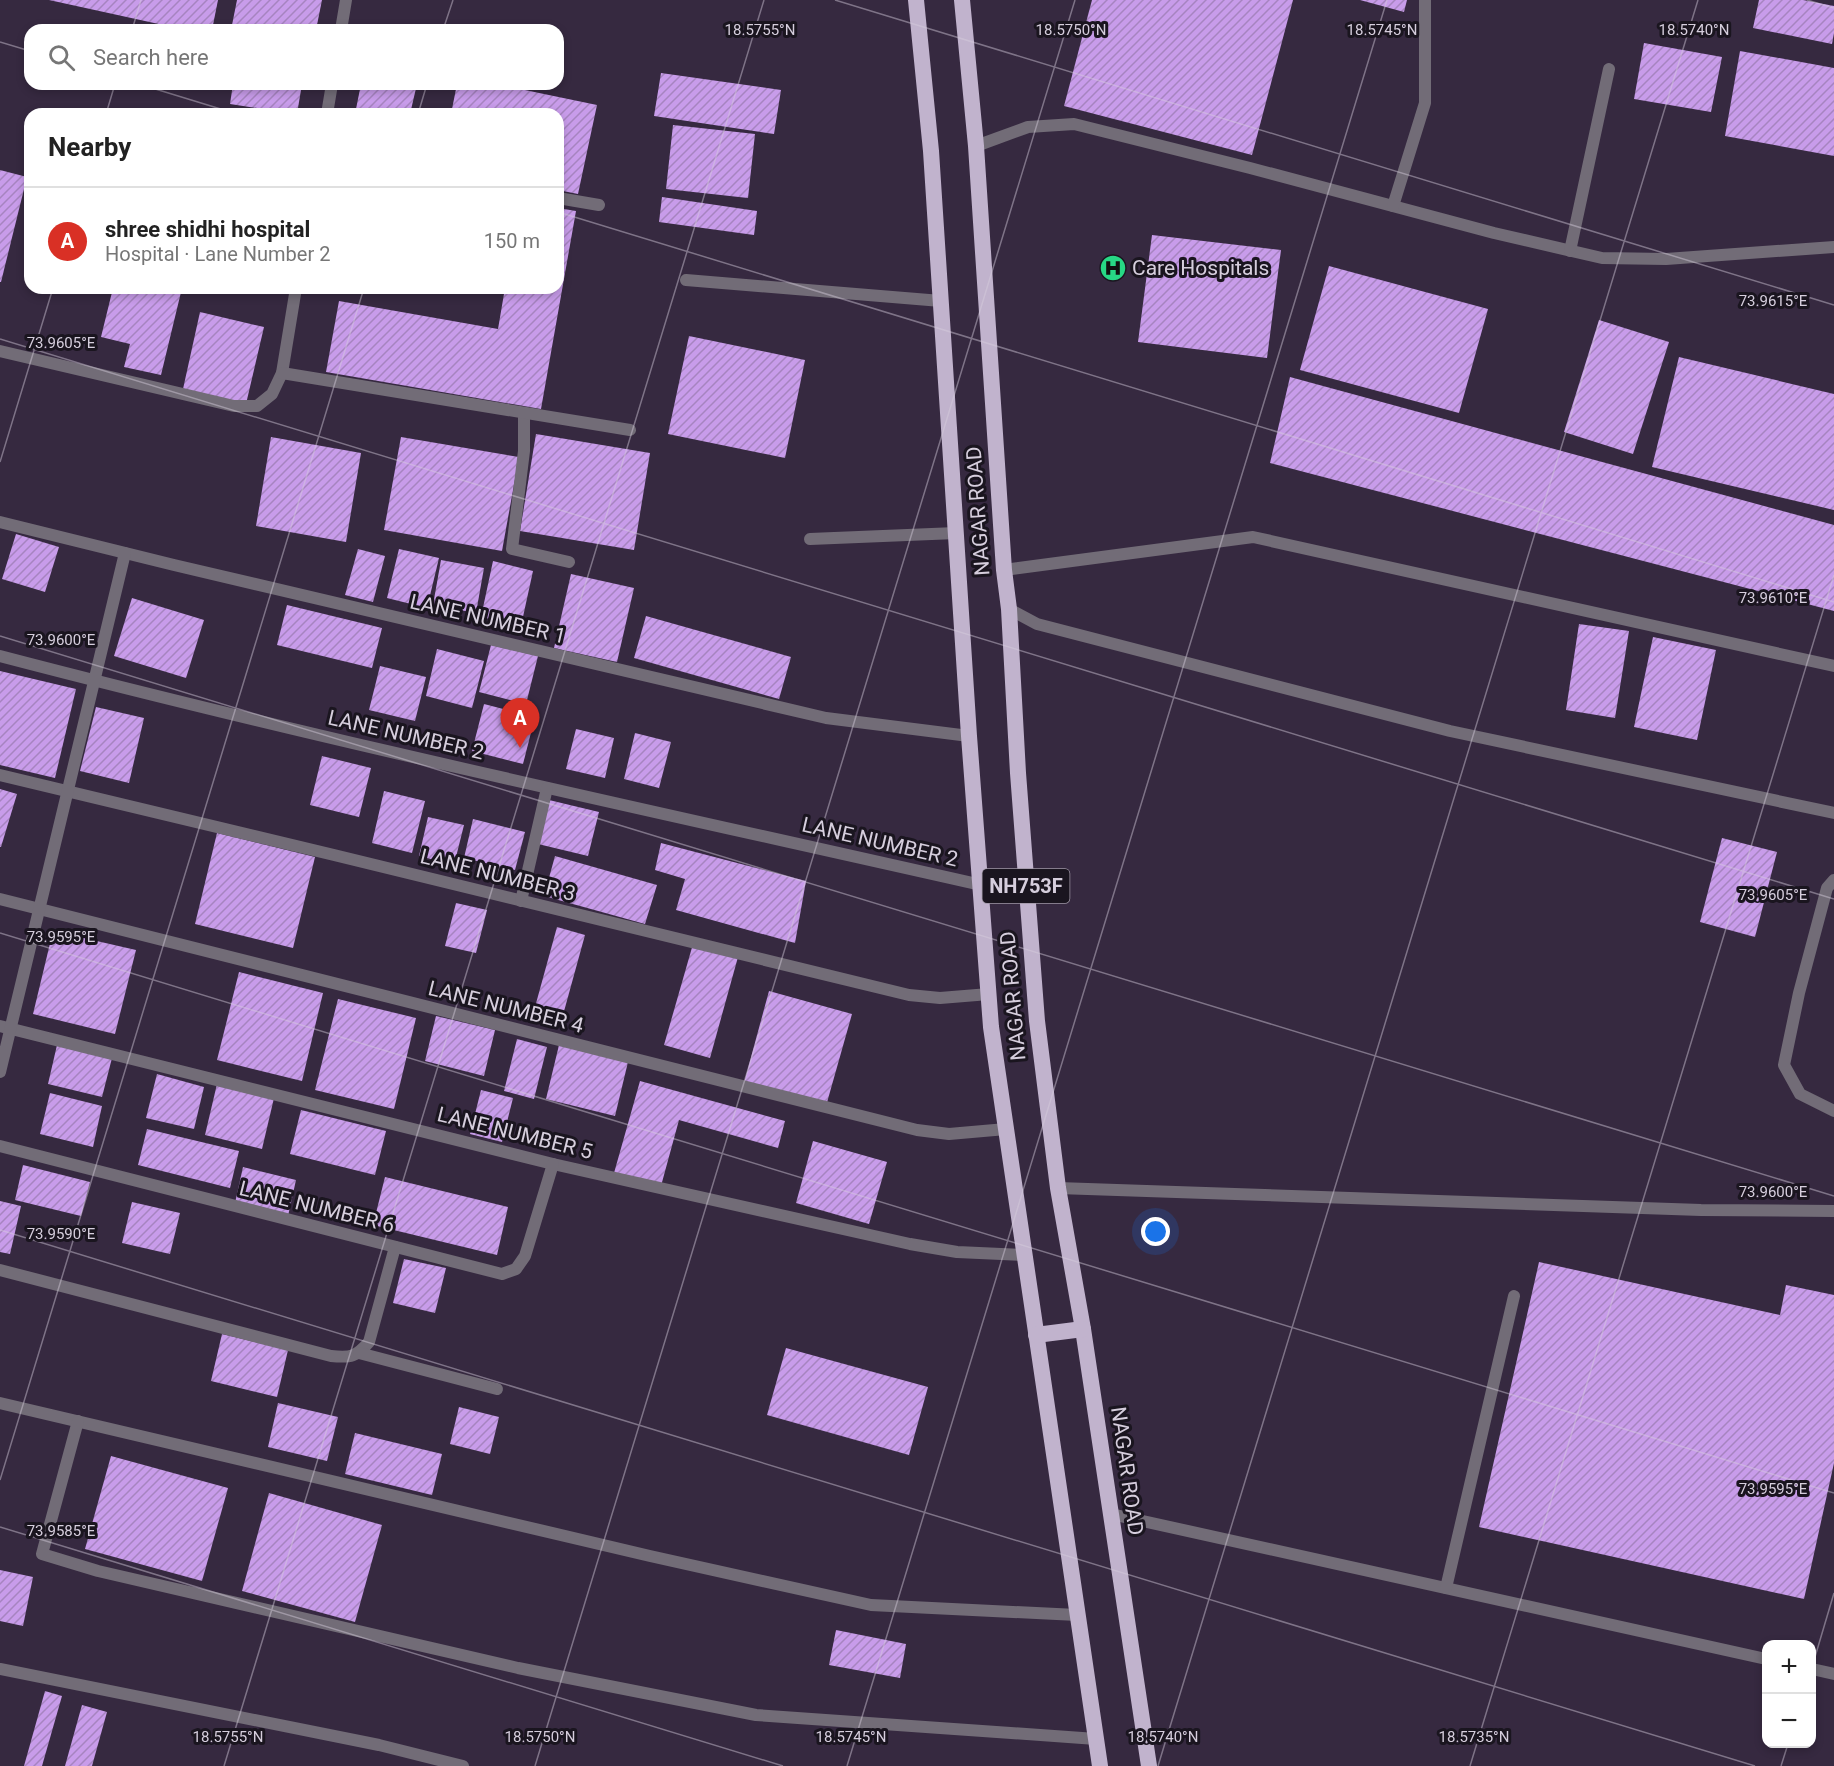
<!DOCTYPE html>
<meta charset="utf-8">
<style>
body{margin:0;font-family:Roboto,sans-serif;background:#f2f2f2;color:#222}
.controls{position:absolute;right:18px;bottom:18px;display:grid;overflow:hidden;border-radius:12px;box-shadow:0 3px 9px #0003}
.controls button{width:54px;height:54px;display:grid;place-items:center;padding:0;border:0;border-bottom:2px solid #e0e0e0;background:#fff;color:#222;font:30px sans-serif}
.you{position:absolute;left:1156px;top:1232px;width:21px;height:21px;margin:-15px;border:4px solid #fff;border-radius:50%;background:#1a73e8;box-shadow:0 0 0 9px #1a73e833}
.badge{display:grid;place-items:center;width:39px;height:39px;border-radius:50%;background:#d93025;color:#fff;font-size:20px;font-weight:700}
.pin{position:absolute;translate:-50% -50px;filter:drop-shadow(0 2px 3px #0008)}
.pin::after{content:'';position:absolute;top:32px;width:21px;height:18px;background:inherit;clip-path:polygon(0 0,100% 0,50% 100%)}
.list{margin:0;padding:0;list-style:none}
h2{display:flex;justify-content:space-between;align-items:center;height:78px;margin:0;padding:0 24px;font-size:26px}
h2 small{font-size:20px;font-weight:400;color:#767676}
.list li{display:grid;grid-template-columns:39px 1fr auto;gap:18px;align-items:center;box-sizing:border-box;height:108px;padding:0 24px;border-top:2px solid #e0e0e0}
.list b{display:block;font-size:22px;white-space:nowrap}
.list p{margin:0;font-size:20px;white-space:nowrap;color:#767676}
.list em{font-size:20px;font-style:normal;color:#767676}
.icon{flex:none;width:33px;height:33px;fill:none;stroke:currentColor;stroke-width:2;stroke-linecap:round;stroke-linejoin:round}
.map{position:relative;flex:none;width:1834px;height:1766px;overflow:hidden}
.search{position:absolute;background:#fff;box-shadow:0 3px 9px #0003;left:24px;top:24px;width:540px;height:66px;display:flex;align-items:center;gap:15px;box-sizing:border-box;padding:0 21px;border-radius:18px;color:#767676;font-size:22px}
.panel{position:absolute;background:#fff;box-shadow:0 3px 9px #0003;left:24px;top:108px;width:540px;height:186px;border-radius:18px}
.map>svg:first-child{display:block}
.building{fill:url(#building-hatch)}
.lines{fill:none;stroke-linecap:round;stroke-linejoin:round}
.service{stroke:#726c77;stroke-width:12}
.minor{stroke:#726c77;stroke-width:12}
.trunk{stroke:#c1b3cd;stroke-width:16}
.ticks{fill:none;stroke:#d6cedd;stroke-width:1.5;stroke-opacity:0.45}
.labels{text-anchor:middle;stroke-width:6;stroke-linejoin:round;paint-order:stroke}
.shield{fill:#1a151f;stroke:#9e96a4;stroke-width:1.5}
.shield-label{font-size:20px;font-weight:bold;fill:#d6cedd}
.poi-label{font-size:21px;fill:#d6cedd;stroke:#1a151f;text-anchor:start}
.street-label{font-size:21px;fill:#d6cedd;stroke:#1a151f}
.ticks-label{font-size:15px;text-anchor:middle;fill:#d6cedd;stroke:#1a151f;stroke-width:6;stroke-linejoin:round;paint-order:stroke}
</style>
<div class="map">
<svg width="1834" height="1766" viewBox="0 0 1834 1766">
<defs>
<pattern id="building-hatch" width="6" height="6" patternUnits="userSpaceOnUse" patternTransform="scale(1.5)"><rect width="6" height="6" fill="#c89cea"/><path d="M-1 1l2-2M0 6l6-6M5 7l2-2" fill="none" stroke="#a684c0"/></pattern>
</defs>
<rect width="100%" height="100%" fill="#362940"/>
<g class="building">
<path d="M49,0H218L212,30H186Z"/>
<path d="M237,0H322L316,30H231Z"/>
<path d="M1092,0H1293L1252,155L1064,106Z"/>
<path d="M1360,0H1407L1404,12Z"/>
<path d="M1759,0H1803L1834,6V33L1832,44L1753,28Z"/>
<path d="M1644,43L1722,57L1711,112L1634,99Z"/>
<path d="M1740,51L1834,68V156L1725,136Z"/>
<path d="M661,73L781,90L774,134L654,116Z"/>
<path d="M233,84H302L297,114L230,104Z"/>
<path d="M361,84H417L410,114H355Z"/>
<path d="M457,84H496L597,105L578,194L558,190V114H451Z"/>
<path d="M673,125L755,134L748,198L666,189Z"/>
<path d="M0,170L27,177L1,282H0Z"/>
<path d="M662,197L757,211L754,235L659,222Z"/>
<path d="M558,208L576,211L541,409L326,372L339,301L498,329L505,288H558Z"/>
<path d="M1152,235L1281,250L1267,358L1138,342Z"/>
<path d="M1329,266L1488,309L1459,413L1300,370Z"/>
<path d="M113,288H182L161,375L124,367L130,344L101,337Z"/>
<path d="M200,312L264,327L246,404L183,389Z"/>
<path d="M1599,320L1669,342L1633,454L1564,432Z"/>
<path d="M689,336L805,360L785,458L668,434Z"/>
<path d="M1679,357L1834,394V510L1652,467Z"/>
<path d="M1290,377L1834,525V611L1270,463Z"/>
<path d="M536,434L650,453L634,550L520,531Z"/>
<path d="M271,437L361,453L346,542L256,526Z"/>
<path d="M401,437L519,457L502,551L384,530Z"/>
<path d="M16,534L59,547L45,592L2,579Z"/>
<path d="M358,549L385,556L373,602L345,595Z"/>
<path d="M399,549L439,558L427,608L387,598Z"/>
<path d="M441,560L484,568L476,613L433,605Z"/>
<path d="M493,561L533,571L521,626L481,617Z"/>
<path d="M571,574L634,588L617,662L554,648Z"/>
<path d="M132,598L204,620L186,678L114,656Z"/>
<path d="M287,605L382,628L372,668L277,645Z"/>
<path d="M646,616L791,657L779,699L634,658Z"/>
<path d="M1579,624L1629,631L1615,718L1566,710Z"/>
<path d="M1653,637L1716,650L1697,740L1634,727Z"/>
<path d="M491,645L538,656L526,704L479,692Z"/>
<path d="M437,649L484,661L472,708L426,696Z"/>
<path d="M380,666L426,677L415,721L369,710Z"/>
<path d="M0,671L76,689L55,778L0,765Z"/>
<path d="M484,704L535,717L523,764L472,751Z"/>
<path d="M96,707L144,718L129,783L80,771Z"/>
<path d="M576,729L614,738L605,778L566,769Z"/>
<path d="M635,733L671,742L659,788L624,779Z"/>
<path d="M322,756L371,768L359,817L310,805Z"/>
<path d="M0,789L17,794L1,847H0Z"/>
<path d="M384,791L425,801L412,853L372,843Z"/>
<path d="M549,800L599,812L588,856L538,844Z"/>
<path d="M428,817L464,825L454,865L419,856Z"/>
<path d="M473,819L525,832L515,870L464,858Z"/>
<path d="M217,833L315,857L293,948L195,924Z"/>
<path d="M1722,838L1777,852L1755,937L1700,922Z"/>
<path d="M661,843L806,881L795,943L676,910L685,879L655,870Z"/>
<path d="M555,856L657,885L645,924L544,896Z"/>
<path d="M456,903L487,910L476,953L445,946Z"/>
<path d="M557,927L585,935L563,1015L535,1007Z"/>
<path d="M53,931L136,950L115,1034L33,1014Z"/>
<path d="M693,944L738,957L710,1058L664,1045Z"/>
<path d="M239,972L323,993L302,1081L217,1060Z"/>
<path d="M769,991L852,1014L826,1106L744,1083Z"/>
<path d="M338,999L416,1018L394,1109L315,1090Z"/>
<path d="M436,1016L495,1030L484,1076L425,1061Z"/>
<path d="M517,1039L547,1047L534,1099L504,1091Z"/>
<path d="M57,1045L112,1058L102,1097L48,1084Z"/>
<path d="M559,1045L628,1062L615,1116L546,1099Z"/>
<path d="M157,1074L204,1087L194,1129L146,1118Z"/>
<path d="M640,1081L785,1121L778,1148L679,1120L661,1186L614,1173Z"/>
<path d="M217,1084L274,1098L262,1149L205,1135Z"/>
<path d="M481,1090L513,1098L502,1142L470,1134Z"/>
<path d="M50,1093L102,1106L93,1147L40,1134Z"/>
<path d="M301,1110L386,1131L375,1175L290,1154Z"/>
<path d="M147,1129L239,1151L230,1188L138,1165Z"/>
<path d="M813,1141L887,1162L869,1224L796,1203Z"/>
<path d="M23,1165L90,1182L81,1216L15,1200Z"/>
<path d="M243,1167L296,1180L288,1216L235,1203Z"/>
<path d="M385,1177L508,1207L497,1255L373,1225Z"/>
<path d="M0,1201L21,1206L10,1254L0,1252Z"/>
<path d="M132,1202L180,1213L170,1254L122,1243Z"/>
<path d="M404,1259L446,1268L435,1313L393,1303Z"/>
<path d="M1539,1262L1780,1315L1786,1285L1834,1295V1463L1804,1599L1479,1527Z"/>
<path d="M222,1334L288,1350L277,1397L211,1381Z"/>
<path d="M786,1348L928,1387L909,1455L767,1415Z"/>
<path d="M278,1403L338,1417L327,1461L268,1447Z"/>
<path d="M459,1407L499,1417L490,1454L450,1444Z"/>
<path d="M355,1433L442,1454L432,1495L345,1474Z"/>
<path d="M111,1456L228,1488L202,1581L85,1549Z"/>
<path d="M269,1493L382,1525L355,1622L242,1591Z"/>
<path d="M0,1570L33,1577L23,1626L0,1621Z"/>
<path d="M836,1630L906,1644L900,1678L829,1665Z"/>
<path d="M45,1691L62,1696L42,1766H24Z"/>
<path d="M82,1705L107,1712L92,1766H65Z"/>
</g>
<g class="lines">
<g class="service">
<path d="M976,146L1028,127L1074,124L1250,168L1494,233L1602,258L1666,259L1834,247"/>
<path d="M1393,206L1425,103V0"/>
<path d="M1570,251L1609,69"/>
<path d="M524,414V451L512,549L569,562"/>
<path d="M1004,570L1253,537L1834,666"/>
<path d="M1009,609L1037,624L1450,731L1834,813"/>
<path d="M1834,880L1827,888L1799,993L1784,1065L1800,1094L1834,1111"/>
<path d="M1058,1188L1701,1210L1834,1211"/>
<path d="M1111,1514L1766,1659"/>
<path d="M1446,1588L1514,1296"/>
<path d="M1812,1669L1834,1674"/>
</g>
<g class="minor">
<path d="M341,30L346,0"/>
<path d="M327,114L332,84"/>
<path d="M558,198L599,205"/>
<path d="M686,280L941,301"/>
<path d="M0,351L234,406H257L272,394L282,373L296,288"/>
<path d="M282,373L630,430"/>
<path d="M0,522L174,565L826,718L969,736"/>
<path d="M810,539L956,533"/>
<path d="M0,656C325,741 653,811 981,885"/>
<path d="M0,775L334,855L909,995L940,998L989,994"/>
<path d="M0,899L917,1130L949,1134L1006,1129"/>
<path d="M521,901L547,788"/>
<path d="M0,1026L553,1164L910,1244L957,1252L1024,1255"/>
<path d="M0,1072L125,553"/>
<path d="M0,1146L502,1274L516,1269L525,1256L553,1164"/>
<path d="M0,1270L331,1356C351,1358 356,1357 369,1342L395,1247"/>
<path d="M359,1353L497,1389"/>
<path d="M0,1403L650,1556L871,1605L1077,1615"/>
<path d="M78,1421L42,1554L98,1571L518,1668L756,1715L1096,1739"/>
<path d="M0,1669L379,1745L463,1766"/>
</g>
<g class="trunk">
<path d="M916,0L931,151L969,736L991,1027L1100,1766"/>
<path d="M962,0L976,146L1004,570L1009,609L1018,773L1037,1021L1058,1188L1083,1329L1149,1766"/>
<path d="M1036,1335L1083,1329"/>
</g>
</g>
<path class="ticks" d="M835,0L1834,305M1807,0L1834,8M132,30L141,0M443,30L453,0M0,42L30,51M139,84L237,114M106,114L115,84M418,114L427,84M558,212L1834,602M0,339L1834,899M0,462L53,288M0,636L1834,1196M0,933L1834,1493M0,1230L1755,1766M0,1480L364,288M0,1527L783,1766M1812,1667L1834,1593M224,1766L764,0M535,1766L1075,0M847,1766L1387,0M1158,1766L1698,0M1470,1766L1834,575M1781,1766L1788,1744"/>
<defs>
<symbol id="hospital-disc" viewBox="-11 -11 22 22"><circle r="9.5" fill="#27d885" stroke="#1a151f"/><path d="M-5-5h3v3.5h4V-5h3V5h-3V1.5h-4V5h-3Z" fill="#111"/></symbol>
</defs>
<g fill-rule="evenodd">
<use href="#hospital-disc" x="1098" y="253" width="30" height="30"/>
</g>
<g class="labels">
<rect class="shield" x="982.5" y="869" width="87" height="34" rx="4.5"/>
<g class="shield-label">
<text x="1026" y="893">NH753F</text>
</g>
<g class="poi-label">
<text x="1132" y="275">Care Hospitals</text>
</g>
<g class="street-label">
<text transform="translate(978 511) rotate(-94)" y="7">NAGAR ROAD</text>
<text transform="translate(488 619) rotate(13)" y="7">LANE NUMBER 1</text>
<text transform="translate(406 735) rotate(13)" y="7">LANE NUMBER 2</text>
<text transform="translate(880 842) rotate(13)" y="7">LANE NUMBER 2</text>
<text transform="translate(498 875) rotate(14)" y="7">LANE NUMBER 3</text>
<text transform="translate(1013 996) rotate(-95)" y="7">NAGAR ROAD</text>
<text transform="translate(506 1007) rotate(14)" y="7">LANE NUMBER 4</text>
<text transform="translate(515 1133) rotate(14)" y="7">LANE NUMBER 5</text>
<text transform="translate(317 1207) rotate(14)" y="7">LANE NUMBER 6</text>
<text transform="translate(1127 1471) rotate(82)" y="7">NAGAR ROAD</text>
</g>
</g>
<g class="ticks-label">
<text x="760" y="35">18.5755°N</text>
<text x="1071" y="35">18.5750°N</text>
<text x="1382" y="35">18.5745°N</text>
<text x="1694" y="35">18.5740°N</text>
<text x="1773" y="306">73.9615°E</text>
<text x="61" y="348">73.9605°E</text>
<text x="1773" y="603">73.9610°E</text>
<text x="61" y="645">73.9600°E</text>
<text x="1773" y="900">73.9605°E</text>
<text x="61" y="942">73.9595°E</text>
<text x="1773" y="1197">73.9600°E</text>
<text x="61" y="1239">73.9590°E</text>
<text x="1773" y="1494">73.9595°E</text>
<text x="61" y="1536">73.9585°E</text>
<text x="228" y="1742">18.5755°N</text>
<text x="540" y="1742">18.5750°N</text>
<text x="851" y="1742">18.5745°N</text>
<text x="1163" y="1742">18.5740°N</text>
<text x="1474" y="1742">18.5735°N</text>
</g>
</svg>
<div class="controls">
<button>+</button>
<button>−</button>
</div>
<div class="you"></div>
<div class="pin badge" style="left:520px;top:748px">A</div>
<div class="search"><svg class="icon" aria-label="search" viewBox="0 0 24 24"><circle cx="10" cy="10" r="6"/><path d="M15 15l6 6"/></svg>Search here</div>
<section class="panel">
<h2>Nearby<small></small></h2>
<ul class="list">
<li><span class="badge">A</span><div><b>shree shidhi hospital</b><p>Hospital · Lane Number 2</p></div><em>150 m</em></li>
</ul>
</section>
</div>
